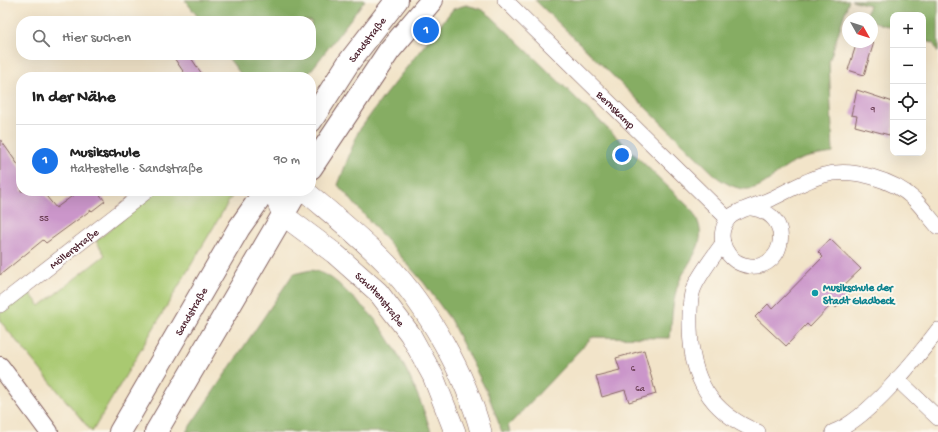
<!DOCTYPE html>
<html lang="de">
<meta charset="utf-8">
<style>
body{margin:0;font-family:"Gochi Hand",sans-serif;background:#f6f6f6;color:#222}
.controls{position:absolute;right:12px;top:12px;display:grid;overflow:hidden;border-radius:8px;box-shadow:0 4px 16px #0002}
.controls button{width:36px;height:36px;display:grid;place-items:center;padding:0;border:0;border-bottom:1px solid #e0e0e0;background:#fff;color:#222;font:20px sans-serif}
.compass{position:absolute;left:842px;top:12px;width:36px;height:36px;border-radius:50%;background:#fff;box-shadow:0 4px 16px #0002;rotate:129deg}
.you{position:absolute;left:622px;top:155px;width:14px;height:14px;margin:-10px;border:3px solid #fff;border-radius:50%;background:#1a73e8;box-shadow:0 0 0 6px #1a73e833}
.badge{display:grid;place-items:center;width:26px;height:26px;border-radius:50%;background:#1a73e8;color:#fff;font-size:13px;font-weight:700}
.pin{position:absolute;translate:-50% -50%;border:2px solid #fff;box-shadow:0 1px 4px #0006}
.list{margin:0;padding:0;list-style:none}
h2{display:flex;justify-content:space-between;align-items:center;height:52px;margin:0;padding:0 16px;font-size:17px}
h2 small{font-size:13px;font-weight:400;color:#767676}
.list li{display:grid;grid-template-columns:26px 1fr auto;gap:12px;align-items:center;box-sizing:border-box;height:72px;padding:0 16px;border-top:1px solid #e0e0e0}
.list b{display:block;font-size:15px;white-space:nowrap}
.list p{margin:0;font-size:13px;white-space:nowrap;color:#767676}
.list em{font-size:13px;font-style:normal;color:#767676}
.icon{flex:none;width:22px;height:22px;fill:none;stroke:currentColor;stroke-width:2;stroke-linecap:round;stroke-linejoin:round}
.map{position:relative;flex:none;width:938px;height:432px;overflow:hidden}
.search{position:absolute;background:#fff;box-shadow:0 4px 16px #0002;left:16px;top:16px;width:300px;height:44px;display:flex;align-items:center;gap:10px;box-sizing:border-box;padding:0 14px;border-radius:16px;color:#767676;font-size:15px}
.panel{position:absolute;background:#fff;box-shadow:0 4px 16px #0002;left:16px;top:72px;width:300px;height:124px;border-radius:16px}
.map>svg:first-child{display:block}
.green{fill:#a9c971;stroke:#7a744e}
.forest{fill:#86ad63;stroke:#686647}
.building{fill:#cb96ca}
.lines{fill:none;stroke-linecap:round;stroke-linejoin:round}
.minor-casing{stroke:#856462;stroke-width:16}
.tertiary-casing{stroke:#856462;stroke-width:20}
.secondary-casing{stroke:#856462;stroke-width:22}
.primary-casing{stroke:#856462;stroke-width:24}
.minor{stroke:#fff;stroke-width:15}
.tertiary{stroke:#fff;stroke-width:18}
.secondary{stroke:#fff;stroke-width:21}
.primary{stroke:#fff;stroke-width:22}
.culture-dot{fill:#0f9aa8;stroke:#fbf7ec;stroke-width:1.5}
.labels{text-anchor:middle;stroke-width:4;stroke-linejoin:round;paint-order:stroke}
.number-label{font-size:9px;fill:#6a3d53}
.street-label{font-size:11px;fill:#4a1f2b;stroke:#fbf7ec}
.culture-label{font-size:11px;font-weight:bold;fill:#0d838f;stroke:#fbf7ec;text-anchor:start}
</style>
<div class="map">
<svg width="938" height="432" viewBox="0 0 938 432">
<rect width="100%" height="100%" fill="#fbf7ec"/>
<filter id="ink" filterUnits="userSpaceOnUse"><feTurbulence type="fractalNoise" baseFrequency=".025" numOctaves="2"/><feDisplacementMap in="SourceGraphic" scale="8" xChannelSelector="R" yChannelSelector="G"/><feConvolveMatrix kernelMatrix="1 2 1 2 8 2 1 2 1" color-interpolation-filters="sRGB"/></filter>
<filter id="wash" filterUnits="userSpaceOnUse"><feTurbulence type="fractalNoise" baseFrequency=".012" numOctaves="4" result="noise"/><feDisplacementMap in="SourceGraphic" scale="16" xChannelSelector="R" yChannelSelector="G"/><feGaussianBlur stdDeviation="0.9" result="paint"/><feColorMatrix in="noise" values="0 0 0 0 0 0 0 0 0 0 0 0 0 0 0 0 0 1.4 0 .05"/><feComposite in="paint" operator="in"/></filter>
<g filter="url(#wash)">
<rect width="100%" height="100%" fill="#f2e4c9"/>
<path class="green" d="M157,191H235L92,432L0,321V311L28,291L40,306L105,255L96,241Z"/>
<g class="forest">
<path d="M185,0H365L306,77H243L226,55H311V21H201Z"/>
<path d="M535,0H849L829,62L833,153C821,155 808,156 797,161C766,176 758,205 718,178Z"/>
<path d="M851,0H938V52L933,43L923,40V15H893V28L872,21V18H865L869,5Z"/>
<path d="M466,5L481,9L492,17L691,209C713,240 691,255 679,282C672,300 672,319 670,338L592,337L508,426L510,432H502L488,394L450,319L424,283L338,185L358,132L384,96L453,9Z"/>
<path d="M311,270C329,273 338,283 351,296C359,304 370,312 377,322C400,352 420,396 431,432H186L293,274Z"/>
</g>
<g id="blocks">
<g class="building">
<path d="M857,42H874L864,75L848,70Z"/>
<path d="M172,55H189L204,77H187Z"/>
<path d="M857,90L893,102V136L855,126L857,116L851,115Z"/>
<path d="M0,139L21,169V191H42L56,208L79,191H97L105,201L92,211L91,210L46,243L43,240L0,275Z"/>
<path d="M830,239L861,269L842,287L849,294L836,308L832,304L810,327L807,324L786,346L755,317L768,304L772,309L823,257L818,252Z"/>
<path d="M644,350L656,394L629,402L625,390L602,397L596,376L620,370L616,358Z"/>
</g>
</g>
</g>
<g filter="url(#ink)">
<use href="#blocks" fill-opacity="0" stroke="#856462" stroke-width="1"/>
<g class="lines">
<defs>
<g id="minor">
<path id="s1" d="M505,0L728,219"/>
<path d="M752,208C796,215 784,270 750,266C727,264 714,238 728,219C734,211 761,204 771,199C788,191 806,180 824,175C852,167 894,180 914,199C923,208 930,218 938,227"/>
<path d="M723,243C714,256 698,276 693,290C689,301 690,315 690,327C691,378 709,412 758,432"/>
<path id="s2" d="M0,305L147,191"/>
<path d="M897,379L938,418"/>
<path d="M833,432C866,421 917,358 938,330"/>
</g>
<path id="tertiary" d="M0,366L49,432"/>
<g id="secondary">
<path id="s3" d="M273,191L283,215L334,253L378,292L410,334L433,376L455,432"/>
<path d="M305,191C333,215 362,238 387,264C427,306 466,375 481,432"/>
</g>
<g id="primary">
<path id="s4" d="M311,121L349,62L397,0"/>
<path d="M311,168L389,51L432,0"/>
<path id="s5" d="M120,432L239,228L265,191"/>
<path d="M156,432L297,191"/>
</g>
</defs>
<use href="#minor" class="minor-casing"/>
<use href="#tertiary" class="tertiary-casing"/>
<use href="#secondary" class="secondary-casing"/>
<use href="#primary" class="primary-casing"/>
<use href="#minor" class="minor"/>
<use href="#tertiary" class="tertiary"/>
<use href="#secondary" class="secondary"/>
<use href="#primary" class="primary"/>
</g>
</g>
<circle class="culture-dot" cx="815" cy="293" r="4"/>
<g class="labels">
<g class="number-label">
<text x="873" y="112">9</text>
<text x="44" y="221">55</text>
<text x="633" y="371">6</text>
<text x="640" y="391">6a</text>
</g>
<g class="street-label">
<text dy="4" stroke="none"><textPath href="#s4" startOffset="99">Sandstraße</textPath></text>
<text dy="4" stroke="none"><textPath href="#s1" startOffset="156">Bernskamp</textPath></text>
<text dy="4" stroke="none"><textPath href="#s2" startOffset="93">Möllerstraße</textPath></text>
<text dy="4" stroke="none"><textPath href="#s3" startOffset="155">Schultenstraße</textPath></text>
<text dy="4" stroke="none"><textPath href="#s5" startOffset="140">Sandstraße</textPath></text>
</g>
<g class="culture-label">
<text x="823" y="291">Musikschule der<tspan x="823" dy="13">Stadt Gladbeck</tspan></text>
</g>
</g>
</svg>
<div class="controls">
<button>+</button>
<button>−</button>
<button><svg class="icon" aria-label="locate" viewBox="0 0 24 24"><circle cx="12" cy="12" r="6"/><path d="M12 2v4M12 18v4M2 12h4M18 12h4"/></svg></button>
<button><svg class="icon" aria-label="layers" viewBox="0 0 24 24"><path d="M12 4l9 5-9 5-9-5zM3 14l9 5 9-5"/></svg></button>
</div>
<svg class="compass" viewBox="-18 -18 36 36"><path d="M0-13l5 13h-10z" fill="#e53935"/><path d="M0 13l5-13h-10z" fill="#767676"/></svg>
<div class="you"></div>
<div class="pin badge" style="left:426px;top:30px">1</div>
<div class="search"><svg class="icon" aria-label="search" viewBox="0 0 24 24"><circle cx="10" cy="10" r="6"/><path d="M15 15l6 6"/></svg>Hier suchen</div>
<section class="panel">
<h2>In der Nähe<small></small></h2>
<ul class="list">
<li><span class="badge">1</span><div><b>Musikschule</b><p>Haltestelle · Sandstraße</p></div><em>90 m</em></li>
</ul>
</section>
</div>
